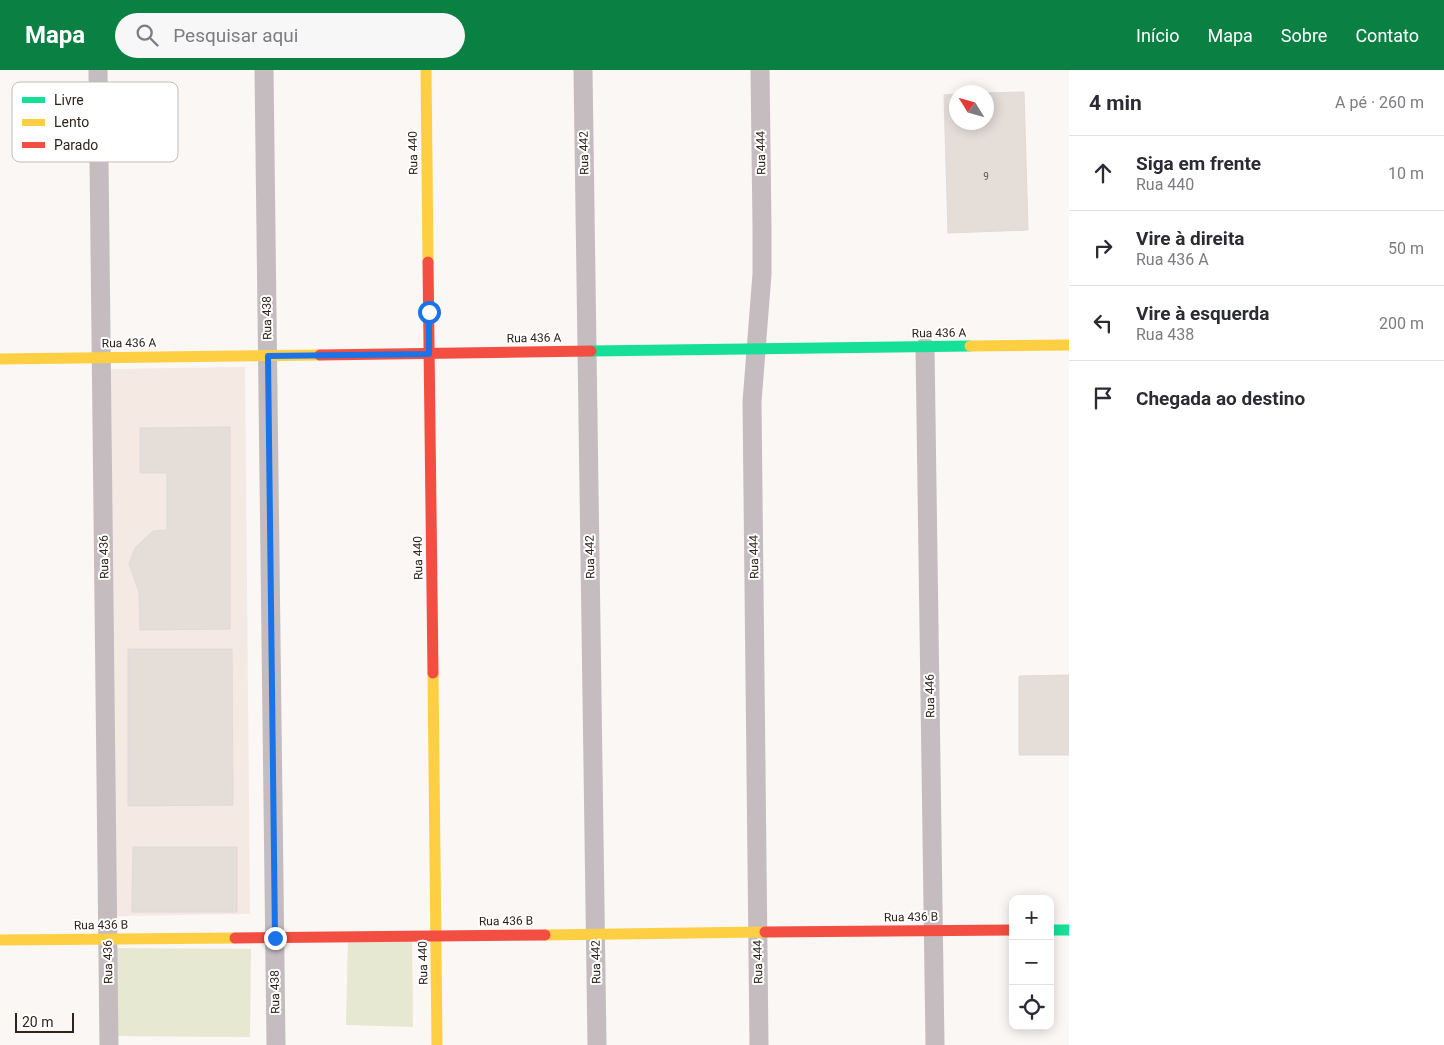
<!DOCTYPE html>
<html lang="pt">
<meta charset="utf-8">
<style>
body{margin:0;font-family:Roboto,sans-serif;background:#f7f7f7;color:#2b2b33}
.controls{position:absolute;right:15px;bottom:15px;display:grid;overflow:hidden;border-radius:10px;box-shadow:0 2px 12px #0003}
.controls button{width:45px;height:45px;display:grid;place-items:center;padding:0;border:0;border-bottom:1px solid #e1e1e2;background:#fff;color:#2b2b33;font:25px sans-serif}
.compass{position:absolute;left:949px;top:15px;width:45px;height:45px;border-radius:50%;background:#fff;box-shadow:0 2px 12px #0003;rotate:307deg}
.scale{position:absolute;left:15px;bottom:12px;width:59px;box-sizing:border-box;padding-left:5px;border:2px solid #30231c;border-top:0;font-size:14px;line-height:18px;white-space:nowrap;color:#30231c;-webkit-text-stroke:4px #fff;paint-order:stroke}
.stop{position:absolute;width:15px;height:15px;margin:-11px;border:4px solid #1a73e8;border-radius:50%;background:#fff}
.stop.end{background:#1a73e8;border-color:#fff;box-shadow:0 1px 5px #0008}
.list{margin:0;padding:0;list-style:none}
h2{display:flex;justify-content:space-between;align-items:center;height:65px;margin:0;padding:0 20px;font-size:21px}
h2 small{font-size:16px;font-weight:400;color:#7c7c81}
.list li{display:grid;grid-template-columns:32px 1fr auto;gap:15px;align-items:center;box-sizing:border-box;height:75px;padding:0 20px;border-top:1px solid #e1e1e2}
.list b{display:block;font-size:19px;white-space:nowrap}
.list p{margin:0;font-size:16px;white-space:nowrap;color:#7c7c81}
.list em{font-size:16px;font-style:normal;color:#7c7c81}
.icon{flex:none;width:28px;height:28px;fill:none;stroke:currentColor;stroke-width:2;stroke-linecap:round;stroke-linejoin:round}
.map{position:relative;flex:none;width:1069px;height:975px;overflow:hidden}
header{display:flex;align-items:center;gap:30px;box-sizing:border-box;height:70px;padding:0 25px;background:#0b8043;color:#fff}
header strong{font-size:24px}
nav{display:flex;gap:28px;margin-inline-start:auto;font-size:18px}
.search{width:350px;height:45px;background:#f7f7f7;display:flex;align-items:center;gap:12px;box-sizing:border-box;padding:0 18px;border-radius:28px;color:#7c7c81;font-size:19px}
main{display:flex}
aside{flex:1;background:#fff}
.map>svg:first-child{display:block}
.built{fill:#f4e9e3}
.green{fill:#e6e8d2}
.building{fill:#e4ddd8;stroke:#e2dad5}
.lines{fill:none;stroke-linecap:round;stroke-linejoin:round}
.street{stroke:#c5bcbf;stroke-width:19}
.fast{stroke:#16e098;stroke-width:11}
.slow{stroke:#ffcf43;stroke-width:11}
.jam{stroke:#f24e42;stroke-width:11}
.route{stroke:#1a73e8;stroke-width:6}
.labels{text-anchor:middle;stroke-width:4;stroke-linejoin:round;paint-order:stroke}
.number-label{font-size:10px;fill:#60544e}
.street-label{font-size:12px;fill:#30231c;stroke:#fff}
.key{fill:#fff;stroke:#c1bdbb;stroke-width:1}
.key-label{font-size:14px;fill:#30231c}
</style>
<header>
<strong>Mapa</strong>
<div class="search"><svg class="icon" aria-label="search" viewBox="0 0 24 24"><circle cx="10" cy="10" r="6"/><path d="M15 15l6 6"/></svg>Pesquisar aqui</div>
<nav><a>Início</a><a>Mapa</a><a>Sobre</a><a>Contato</a></nav>
</header>
<main>
<div class="map">
<svg width="1069" height="975" viewBox="0 0 1069 975">
<rect width="100%" height="100%" fill="#faf7f5"/>
<path class="built" d="M245,297L250,844L115,846L110,299Z"/>
<g class="green">
<path d="M412,869L413,957L346,955L348,870Z"/>
<path d="M114,878L251,879L250,967L113,966Z"/>
</g>
<g class="building">
<path d="M1024,22L1028,160L948,163L944,25L956,24V52H986V23Z"/>
<path d="M230,357V559L140,560L139,522L129,494L135,478L153,461L167,460V403H140V358Z"/>
<path d="M128,579H232L233,735L128,736Z"/>
<path d="M1069,605V685H1019V606Z"/>
<path d="M133,777H237V842H132Z"/>
</g>
<g class="lines">
<g class="street">
<path d="M98,0L109,975"/>
<path d="M264,0L276,975"/>
<path d="M583,0L597,975"/>
<path d="M925,277L935,975"/>
<path d="M759,975L752,332L762,204V158L760,0"/>
</g>
<g class="fast">
<path d="M591,281L970,276"/>
<path d="M1050,860H1069"/>
</g>
<g class="slow">
<path d="M426,0L428,192"/>
<path d="M970,276L1069,275"/>
<path d="M0,289L320,285"/>
<path d="M433,603L437,975"/>
<path d="M545,865L765,862"/>
<path d="M0,870L235,868"/>
</g>
<g class="jam">
<path d="M428,192L433,603"/>
<path d="M320,285L591,281"/>
<path d="M765,862L1013,860"/>
<path d="M235,868L545,865"/>
</g>
</g>
<g class="lines">
<path class="route" d="M275,868L268,286L429,284V242"/>
</g>
<g class="labels">
<g class="number-label">
<text x="986" y="110">9</text>
</g>
<g class="street-label">
<text transform="translate(413 83) rotate(-91)" y="4">Rua 440</text>
<text transform="translate(584 83) rotate(-91)" y="4">Rua 442</text>
<text transform="translate(761 83) rotate(-91)" y="4">Rua 444</text>
<text transform="translate(267 248) rotate(-91)" y="4">Rua 438</text>
<text transform="translate(939 263) rotate(-1)" y="4">Rua 436 A</text>
<text transform="translate(534 268) rotate(-1)" y="4">Rua 436 A</text>
<text transform="translate(129 273) rotate(-1)" y="4">Rua 436 A</text>
<text transform="translate(104 487) rotate(-91)" y="4">Rua 436</text>
<text transform="translate(590 487) rotate(-91)" y="4">Rua 442</text>
<text transform="translate(754 487) rotate(-91)" y="4">Rua 444</text>
<text transform="translate(418 488) rotate(-91)" y="4">Rua 440</text>
<text transform="translate(930 626) rotate(-91)" y="4">Rua 446</text>
<text transform="translate(911 847) rotate(-1)" y="4">Rua 436 B</text>
<text transform="translate(506 851) rotate(-1)" y="4">Rua 436 B</text>
<text transform="translate(101 855) rotate(-1)" y="4">Rua 436 B</text>
<text transform="translate(108 892) rotate(-91)" y="4">Rua 436</text>
<text transform="translate(596 892) rotate(-91)" y="4">Rua 442</text>
<text transform="translate(758 892) rotate(-91)" y="4">Rua 444</text>
<text transform="translate(423 893) rotate(-91)" y="4">Rua 440</text>
<text transform="translate(275 922) rotate(-91)" y="4">Rua 438</text>
</g>
</g>
<rect x="12" y="12" width="166" height="80" rx="8" class="key"/>
<rect x="22" y="27" width="23" height="6" fill="#16e098"/>
<rect x="22" y="49" width="23" height="7" fill="#ffcf43"/>
<rect x="22" y="72" width="23" height="6" fill="#f24e42"/>
<g class="key-label">
<text x="54" y="35">Livre</text>
<text x="54" y="57">Lento</text>
<text x="54" y="80">Parado</text>
</g>
</svg>
<div class="controls">
<button>+</button>
<button>−</button>
<button><svg class="icon" aria-label="locate" viewBox="0 0 24 24"><circle cx="12" cy="12" r="6"/><path d="M12 2v4M12 18v4M2 12h4M18 12h4"/></svg></button>
</div>
<svg class="compass" viewBox="-18 -18 36 36"><path d="M0-13l5 13h-10z" fill="#e53935"/><path d="M0 13l5-13h-10z" fill="#7c7c81"/></svg>
<div class="scale">20 m</div>
<div class="stop" style="left:429px;top:242px"></div>
<div class="stop end" style="left:275px;top:868px"></div>
</div>
<aside>
<h2>4 min<small>A pé · 260 m</small></h2>
<ul class="list">
<li><svg class="icon" aria-label="ahead" viewBox="0 0 24 24"><path d="M12 20V5M6 11l6-6 6 6"/></svg><div><b>Siga em frente</b><p>Rua 440</p></div><em>10 m</em></li>
<li><svg class="icon" aria-label="right" viewBox="0 0 24 24"><path d="M7 20v-9h11M14 6l5 5-5 5"/></svg><div><b>Vire à direita</b><p>Rua 436 A</p></div><em>50 m</em></li>
<li><svg class="icon" aria-label="left" viewBox="0 0 24 24"><path d="M17 20v-9H6M10 6l-5 5 5 5"/></svg><div><b>Vire à esquerda</b><p>Rua 438</p></div><em>200 m</em></li>
<li><svg class="icon" aria-label="arrive" viewBox="0 0 24 24"><path d="M6 21V4h12l-3 4 3 4H6"/></svg><div><b>Chegada ao destino</b></div></li>
</ul>
</aside>
</main>
